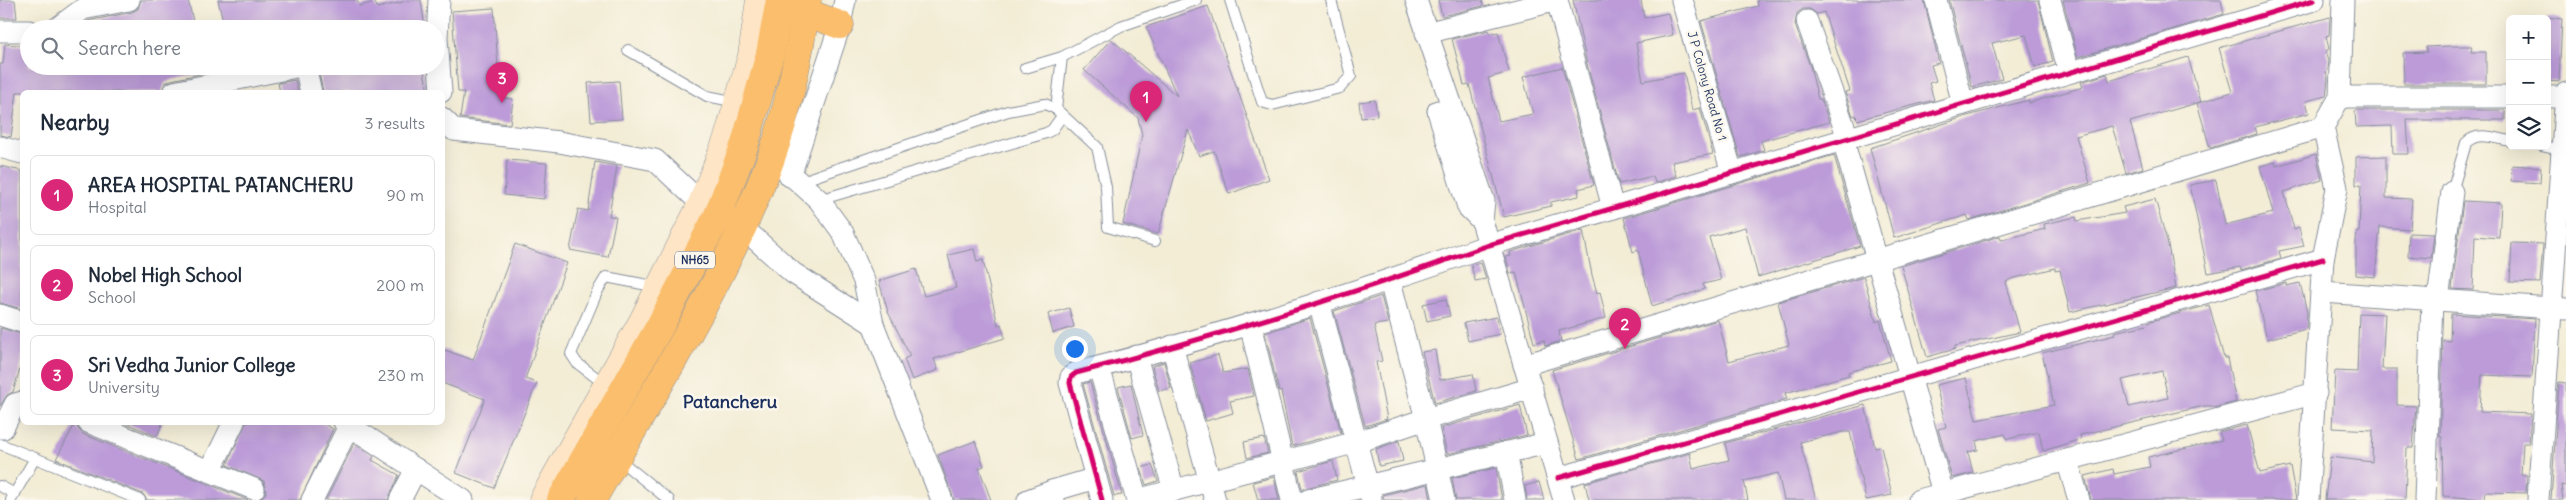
<!DOCTYPE html>
<meta charset="utf-8">
<style>
body{margin:0;font-family:Delius,sans-serif;background:#f2f2f3;color:#1f2937}
.controls{position:absolute;right:15px;top:15px;display:grid;overflow:hidden;border-radius:8px;box-shadow:0 5px 20px #0002}
.controls button{width:45px;height:45px;display:grid;place-items:center;padding:0;border:0;border-bottom:1px solid #e0e1e3;background:#fff;color:#1f2937;font:25px sans-serif}
.you{position:absolute;left:1074px;top:348px;width:18px;height:18px;margin:-12px;border:4px solid #fff;border-radius:50%;background:#1a73e8;box-shadow:0 0 0 8px #1a73e833}
.badge{display:grid;place-items:center;width:32px;height:32px;border-radius:50%;background:#db2777;color:#fff;font-size:16px;font-weight:700}
.pin{position:absolute;translate:-50% -41px;filter:drop-shadow(0 1px 2px #0008)}
.pin::after{content:'';position:absolute;top:26px;width:18px;height:15px;background:inherit;clip-path:polygon(0 0,100% 0,50% 100%)}
.list{margin:0;padding:0;list-style:none}
h2{display:flex;justify-content:space-between;align-items:center;height:65px;margin:0;padding:0 20px;font-size:21px}
h2 small{font-size:16px;font-weight:400;color:#747a83}
.list li{display:grid;grid-template-columns:32px 1fr auto;gap:15px;align-items:center;box-sizing:border-box;height:80px;margin:0 10px 10px;padding:0 10px;border:1px solid #e0e1e3;border-radius:8px}
.list b{display:block;font-size:19px;white-space:nowrap}
.list p{margin:0;font-size:16px;white-space:nowrap;color:#747a83}
.list em{font-size:16px;font-style:normal;color:#747a83}
.icon{flex:none;width:28px;height:28px;fill:none;stroke:currentColor;stroke-width:2;stroke-linecap:round;stroke-linejoin:round}
.map{position:relative;flex:none;width:2566px;height:500px;overflow:hidden}
.search{position:absolute;background:#fff;box-shadow:0 5px 20px #0002;left:20px;top:20px;width:425px;height:55px;display:flex;align-items:center;gap:12px;box-sizing:border-box;padding:0 18px;border-radius:28px;color:#747a83;font-size:19px}
.panel{position:absolute;background:#fff;box-shadow:0 5px 20px #0002;left:20px;top:90px;width:425px;height:335px;border-radius:8px}
.map>svg:first-child{display:block}
.building{fill:#bc9bd8;fill-rule:evenodd}
.lines{fill:none;stroke-linecap:round;stroke-linejoin:round}
.lane-casing{stroke:#878e9a;stroke-width:12}
.street-casing{stroke:#878e9a;stroke-width:23}
.secondary-casing{stroke:#878e9a;stroke-width:29}
.highway-casing{stroke:#878e9a;stroke-width:29}
.lane{stroke:#fff;stroke-width:10}
.street{stroke:#fff;stroke-width:21}
.secondary{stroke:#fde5c5;stroke-width:28}
.highway{stroke:#fabe6d;stroke-width:28}
.cycleway-casing{stroke:#fbf7ec;stroke-width:8}
.cycleway{stroke:#d6006c;stroke-width:5}
.labels{text-anchor:middle;stroke-width:5;stroke-linejoin:round;paint-order:stroke}
.shield{fill:#fbf7ec;stroke:#5e6b89;stroke-width:1}
.shield-label{font-size:11px;font-weight:bold;fill:#1b2f5e}
.street-label{font-size:12px;fill:#1b2f5e;stroke:#fbf7ec}
.district-label{font-size:18px;font-weight:bold;fill:#1b2f5e;stroke:#fbf7ec}
</style>
<div class="map">
<svg width="2566" height="500" viewBox="0 0 2566 500">
<rect width="100%" height="100%" fill="#fbf7ec"/>
<filter id="ink" filterUnits="userSpaceOnUse"><feTurbulence type="fractalNoise" baseFrequency=".02" numOctaves="2"/><feDisplacementMap in="SourceGraphic" scale="10" xChannelSelector="R" yChannelSelector="G"/><feConvolveMatrix kernelMatrix="1 2 1 2 8 2 1 2 1" color-interpolation-filters="sRGB"/></filter>
<filter id="wash" filterUnits="userSpaceOnUse"><feTurbulence type="fractalNoise" baseFrequency=".0096" numOctaves="4" result="noise"/><feDisplacementMap in="SourceGraphic" scale="20" xChannelSelector="R" yChannelSelector="G"/><feGaussianBlur stdDeviation="1.12" result="paint"/><feColorMatrix in="noise" values="0 0 0 0 0 0 0 0 0 0 0 0 0 0 0 0 0 1.4 0 .05"/><feComposite in="paint" operator="in"/></filter>
<g filter="url(#wash)">
<rect width="100%" height="100%" fill="#f3edd6"/>
<g id="blocks">
<g class="building">
<path d="M0,0H15L17,18H0Z"/>
<path d="M141,0H188L195,29H77L88,21L132,12L138,9Z"/>
<path d="M218,0H357L359,6L375,2L377,8L411,0H421L425,29H225Z"/>
<path d="M1438,0H1482L1483,6L1442,16Z"/>
<path d="M1573,0H1641L1644,18L1668,13L1673,35L1636,43L1643,81L1684,73L1692,110L1700,108L1713,154L1672,162L1676,176L1655,183L1653,176L1619,184L1586,60Z"/>
<path d="M1757,0H1924L1939,63L1931,65L1936,81L1929,83L1934,100L1857,120L1856,115L1853,116L1845,92L1850,91L1824,12L1817,14L1810,9H1803L1797,13L1795,25L1810,66L1818,99H1821L1829,122L1761,141L1764,150L1740,157L1701,21L1758,6Z"/>
<path d="M1949,0H2038L2053,62L2035,67L2026,35L1992,43L2002,79L1972,87Z"/>
<path d="M2063,0H2221L2224,14L2078,57Z"/>
<path d="M1208,6L1269,179L1229,194L1214,151L1199,156L1188,130L1158,234L1123,224L1142,135L1138,118L1084,70L1111,39L1177,96L1146,27Z"/>
<path d="M494,8L500,97L513,99L510,124L460,118L464,92H458L452,11Z"/>
<path d="M2330,17L2329,35L2326,36L2329,49L2326,51L2329,60L2328,70L2326,71L2328,79L2326,96L2306,101L2309,113L2255,127L2257,134L2210,148L2197,103L2232,92L2219,48Z"/>
<path d="M2547,17L2562,19L2559,82L2547,81Z"/>
<path d="M1489,30L1490,34L1498,32L1509,72L1488,78L1499,121L1533,114L1523,77L1562,67L1594,185L1578,189L1579,196L1551,202V206L1504,217L1469,84L1464,85L1452,39Z"/>
<path d="M5,44L29,46V66H237L171,80L165,83L162,92H17L11,137L0,135V64H3Z"/>
<path d="M2450,46H2472L2471,52H2486V84H2404L2403,53L2427,52L2426,47Z"/>
<path d="M2188,57L2201,102L2130,122L2143,168L2126,173L2112,126L2076,136L2090,183L1969,220L1967,215L1894,238L1870,148L1967,116L2029,100V103L2083,87L2081,82L2107,74L2109,81Z"/>
<path d="M346,66H423L428,92H323L319,73Z"/>
<path d="M295,80L298,92H280L278,83Z"/>
<path d="M619,81L622,119L591,121L588,83Z"/>
<path d="M1375,100L1377,116L1361,118L1359,102Z"/>
<path d="M2355,110H2505V120H2407L2409,154H2393L2392,126L2356,127Z"/>
<path d="M2316,154L2322,180L2284,192L2294,229L2299,227L2304,246L2279,251L2281,258L2241,270L2240,267L2208,273L2190,185L2216,180L2225,225L2273,213L2260,166L2275,162L2276,166Z"/>
<path d="M1834,155L1860,246L1758,277L1745,227L1709,237L1721,280L1703,284L1705,289L1652,306L1638,250L1633,252L1624,218Z"/>
<path d="M2386,156V198L2412,199L2410,229L2380,227L2375,277L2356,275V240L2357,232H2359L2361,185H2356V157Z"/>
<path d="M507,160L547,163L544,199L504,195Z"/>
<path d="M595,162L617,166L609,216L616,217L608,257L570,250L578,209L588,211Z"/>
<path d="M2512,165L2541,167L2540,183L2511,181Z"/>
<path d="M0,166L22,171V309L0,303Z"/>
<path d="M2155,199L2168,245L2176,288L2070,312L2060,270L2055,271V268L2011,279L2006,282L2020,332L1955,346V349L1927,357L1901,266L2000,236L2001,240L2045,229L2044,224L2076,217L2077,221L2125,213L2123,207Z"/>
<path d="M2463,201L2501,203L2499,238L2475,236L2473,290L2452,289Z"/>
<path d="M1583,230L1592,275L1597,293L1600,292L1606,318L1559,331L1561,341L1545,346L1544,340L1534,343L1516,272L1510,273L1506,257L1511,256L1510,252Z"/>
<path d="M2409,233L2434,234L2431,258L2408,256Z"/>
<path d="M2512,243L2543,244L2540,283L2510,282Z"/>
<path d="M515,244L567,263L525,379L537,383L494,488L456,473L485,399L442,383V349L473,360Z"/>
<path d="M974,249L977,262L983,260L998,325L1001,324L1005,338L934,359L938,370L912,380L904,359L910,356L888,312L879,281L916,269L924,296L956,288L948,255Z"/>
<path d="M1481,263L1486,279L1475,281L1471,265Z"/>
<path d="M1864,277L1876,322L1880,320L1891,361L1848,372L1849,375L1785,393L1787,399L1579,459L1578,456L1552,370L1718,320L1729,361L1789,345L1778,302Z"/>
<path d="M2286,283V286L2300,283L2307,312L2306,329L2267,339L2255,291Z"/>
<path d="M1381,296L1388,323L1374,325L1382,361L1376,362L1387,419L1365,426L1334,311Z"/>
<path d="M1446,299L1450,316L1427,321L1423,304Z"/>
<path d="M2209,305L2224,358H2227L2236,402L2213,408V406H2204L2080,435L2081,439L2043,451L2039,432L2007,439L2005,434L1976,441L1978,450L1968,452L1973,473L1952,478L1938,429L1946,427L1936,385L1966,378L1976,420L2054,405L2042,353L2115,335L2114,332L2147,325L2151,321ZM2162,371L2168,398L2129,407L2122,380Z"/>
<path d="M1069,308L1074,327L1053,333L1048,314Z"/>
<path d="M2359,313L2385,314L2382,369H2397V405L2416,406L2413,448H2407L2405,500H2325L2330,457L2372,462L2373,430L2332,428L2335,371L2357,372Z"/>
<path d="M2451,314L2535,319L2532,377L2482,375L2480,412L2531,414L2529,443H2523L2521,475H2527L2526,493L2485,492L2484,499L2443,496L2442,437H2440L2443,340L2450,341Z"/>
<path d="M1497,317L1500,334L1468,341L1464,323Z"/>
<path d="M1310,318L1341,433L1292,446L1281,391L1279,392L1265,333Z"/>
<path d="M0,328L22,334V362L13,392L7,395L0,406Z"/>
<path d="M1435,350L1440,380L1473,374L1476,391L1435,403L1422,352Z"/>
<path d="M1218,355L1223,373L1248,369L1254,396L1230,401L1233,413L1206,421L1190,363Z"/>
<path d="M1164,362L1171,388L1159,391L1152,366Z"/>
<path d="M1090,382L1122,495L1114,496L1083,384Z"/>
<path d="M2559,382L2566,383V486L2561,485L2563,500H2551Z"/>
<path d="M1131,384L1143,435L1132,438L1118,387Z"/>
<path d="M1520,405L1527,435L1447,454L1441,428Z"/>
<path d="M1865,405L1875,448L1881,447L1892,495L1866,500L1850,432H1843L1800,442L1816,500H1784L1778,473L1744,481L1748,500H1589L1585,483L1690,453L1693,469L1729,460L1725,443Z"/>
<path d="M76,422L78,429L83,434L248,500H147L143,494L56,459Z"/>
<path d="M123,422H163L157,436Z"/>
<path d="M246,422H321L333,429L300,500H259L266,493L264,481L227,465Z"/>
<path d="M2247,425L2260,473L2290,466L2296,500H2091L2085,476L2113,469L2114,474L2150,467L2148,457L2222,440L2219,432Z"/>
<path d="M1264,438L1268,453L1247,458L1244,442Z"/>
<path d="M975,441L984,466L979,468L991,500H954L938,455Z"/>
<path d="M1399,441L1403,461L1379,466L1376,449Z"/>
<path d="M354,444L374,456L372,460L399,475L388,500H326Z"/>
<path d="M1333,461L1337,480L1302,489L1298,471Z"/>
<path d="M1152,465L1158,481L1146,485L1141,468Z"/>
<path d="M1496,468L1502,500H1456L1452,478Z"/>
<path d="M1274,477L1279,500H1258L1253,482Z"/>
<path d="M1539,482L1544,500H1527L1525,486Z"/>
<path d="M1428,484L1431,500H1384L1383,495Z"/>
</g>
</g>
</g>
<g filter="url(#ink)">
<use href="#blocks" fill-opacity="0" stroke="#878e9a" stroke-width="1"/>
<g class="lines">
<defs>
<g id="lane">
<path d="M1230,0L1262,102L1272,105L1340,88L1351,76L1331,0"/>
<path d="M628,50L707,96L737,102"/>
<path d="M1025,68L1062,57"/>
<path d="M1056,109L1062,57L1121,26L1196,0"/>
<path d="M2542,146L2562,150"/>
<path d="M801,185L813,177L1008,111L1045,104L1056,109L1097,147L1106,187L1108,227L1155,241"/>
<path d="M2452,192L2466,143C2477,131 2495,138 2510,141"/>
<path d="M819,200L1046,133L1052,130L1062,116"/>
<path d="M606,385L577,363L571,354L597,292L606,277L658,287"/>
<path d="M0,444L140,500"/>
<path d="M617,458L669,500"/>
<path d="M0,486L15,494"/>
<path d="M11,500L35,458"/>
</g>
<g id="street">
<path d="M439,0L437,38L441,92"/>
<path d="M1416,0L1484,201L1482,221L1564,500"/>
<path d="M1682,0L1732,173"/>
<path d="M1936,0L1963,104"/>
<path d="M2050,0L2069,72"/>
<path d="M1807,21L1848,138"/>
<path d="M56,29L83,9L129,0"/>
<path d="M0,31H29"/>
<path d="M1426,33L1557,0L1613,208"/>
<path d="M305,66L311,92"/>
<path d="M174,92L301,66"/>
<path d="M2340,97H2510"/>
<path d="M2547,97H2566"/>
<path d="M1438,111L1468,207L1482,221"/>
<path d="M442,118L454,130L559,142L655,160L702,204"/>
<path d="M1843,140L1945,500"/>
<path d="M0,147L22,153"/>
<path d="M771,157L819,200L843,233L864,281L873,324L942,500"/>
<path d="M790,176L840,25L845,0"/>
<path d="M742,227L793,273L873,324"/>
<path d="M1390,281L1426,419L1444,500"/>
<path d="M2322,292L2566,309"/>
<path d="M2438,300L2452,192"/>
<path d="M1319,302L1371,498"/>
<path d="M0,315L22,322"/>
<path d="M1250,324L1292,500"/>
<path d="M1172,346L1215,500"/>
<path d="M1136,356L1174,491"/>
<path d="M1524,365L2323,127"/>
<path d="M1099,367L1137,500L1357,442L1426,419L1532,388"/>
<path d="M88,422L254,489"/>
<path d="M344,422L463,500"/>
<path d="M0,428H3L15,404L22,402"/>
<path d="M1506,452L1515,500"/>
<path d="M2067,460L2079,500"/>
<path d="M210,471L234,422"/>
<path d="M1558,478L2323,259"/>
<path d="M1052,491L1096,478"/>
<path d="M312,500L349,426"/>
<path d="M400,500L416,469"/>
<path d="M1028,500L1052,491L1054,500"/>
<path d="M1102,500L1070,383L1071,377L1076,373C1215,337 1353,294 1489,245L2314,0"/>
<path d="M1308,500L1547,443"/>
<path d="M1919,500L2316,393"/>
<path d="M2308,500L2323,259L2337,188L2323,127L2340,97L2343,0"/>
<path d="M2425,500L2432,300"/>
<path d="M2538,500L2566,93"/>
</g>
<path id="secondary" d="M543,500L643,321L702,204L728,138L752,56L760,0"/>
<g id="highway">
<path d="M805,12L840,25"/>
<path d="M561,500L660,326L718,215L745,144L770,54L780,0"/>
<path d="M592,500C655,390 727,278 771,158C788,110 800,51 807,0"/>
</g>
</defs>
<use href="#lane" class="lane-casing"/>
<use href="#street" class="street-casing"/>
<use href="#secondary" class="secondary-casing"/>
<use href="#highway" class="highway-casing"/>
<use href="#lane" class="lane"/>
<use href="#street" class="street"/>
<use href="#secondary" class="secondary"/>
<use href="#highway" class="highway"/>
<defs>
<g id="cycleway">
<path d="M1558,478L2323,259"/>
<path d="M1102,500L1070,383L1071,377L1076,373C1215,337 1353,294 1489,245L2314,0"/>
</g>
</defs>
<use href="#cycleway" class="cycleway-casing"/>
<use href="#cycleway" class="cycleway"/>
</g>
</g>
<g class="labels">
<rect class="shield" x="675" y="251.5" width="40" height="17" rx="4"/>
<g class="shield-label">
<text x="695" y="264">NH65</text>
</g>
<g class="street-label">
<text transform="translate(1707 86) rotate(74)" y="4">J P Colony Road No 1</text>
</g>
<g class="district-label">
<text x="730" y="408">Patancheru</text>
</g>
</g>
</svg>
<div class="controls">
<button>+</button>
<button>−</button>
<button><svg class="icon" aria-label="layers" viewBox="0 0 24 24"><path d="M12 4l9 5-9 5-9-5zM3 14l9 5 9-5"/></svg></button>
</div>
<div class="you"></div>
<div class="pin badge" style="left:1146px;top:122px">1</div>
<div class="pin badge" style="left:1625px;top:349px">2</div>
<div class="pin badge" style="left:502px;top:103px">3</div>
<div class="search"><svg class="icon" aria-label="search" viewBox="0 0 24 24"><circle cx="10" cy="10" r="6"/><path d="M15 15l6 6"/></svg>Search here</div>
<section class="panel">
<h2>Nearby<small>3 results</small></h2>
<ul class="list">
<li><span class="badge">1</span><div><b>AREA HOSPITAL PATANCHERU</b><p>Hospital</p></div><em>90 m</em></li>
<li><span class="badge">2</span><div><b>Nobel High School</b><p>School</p></div><em>200 m</em></li>
<li><span class="badge">3</span><div><b>Sri Vedha Junior College</b><p>University</p></div><em>230 m</em></li>
</ul>
</section>
</div>
